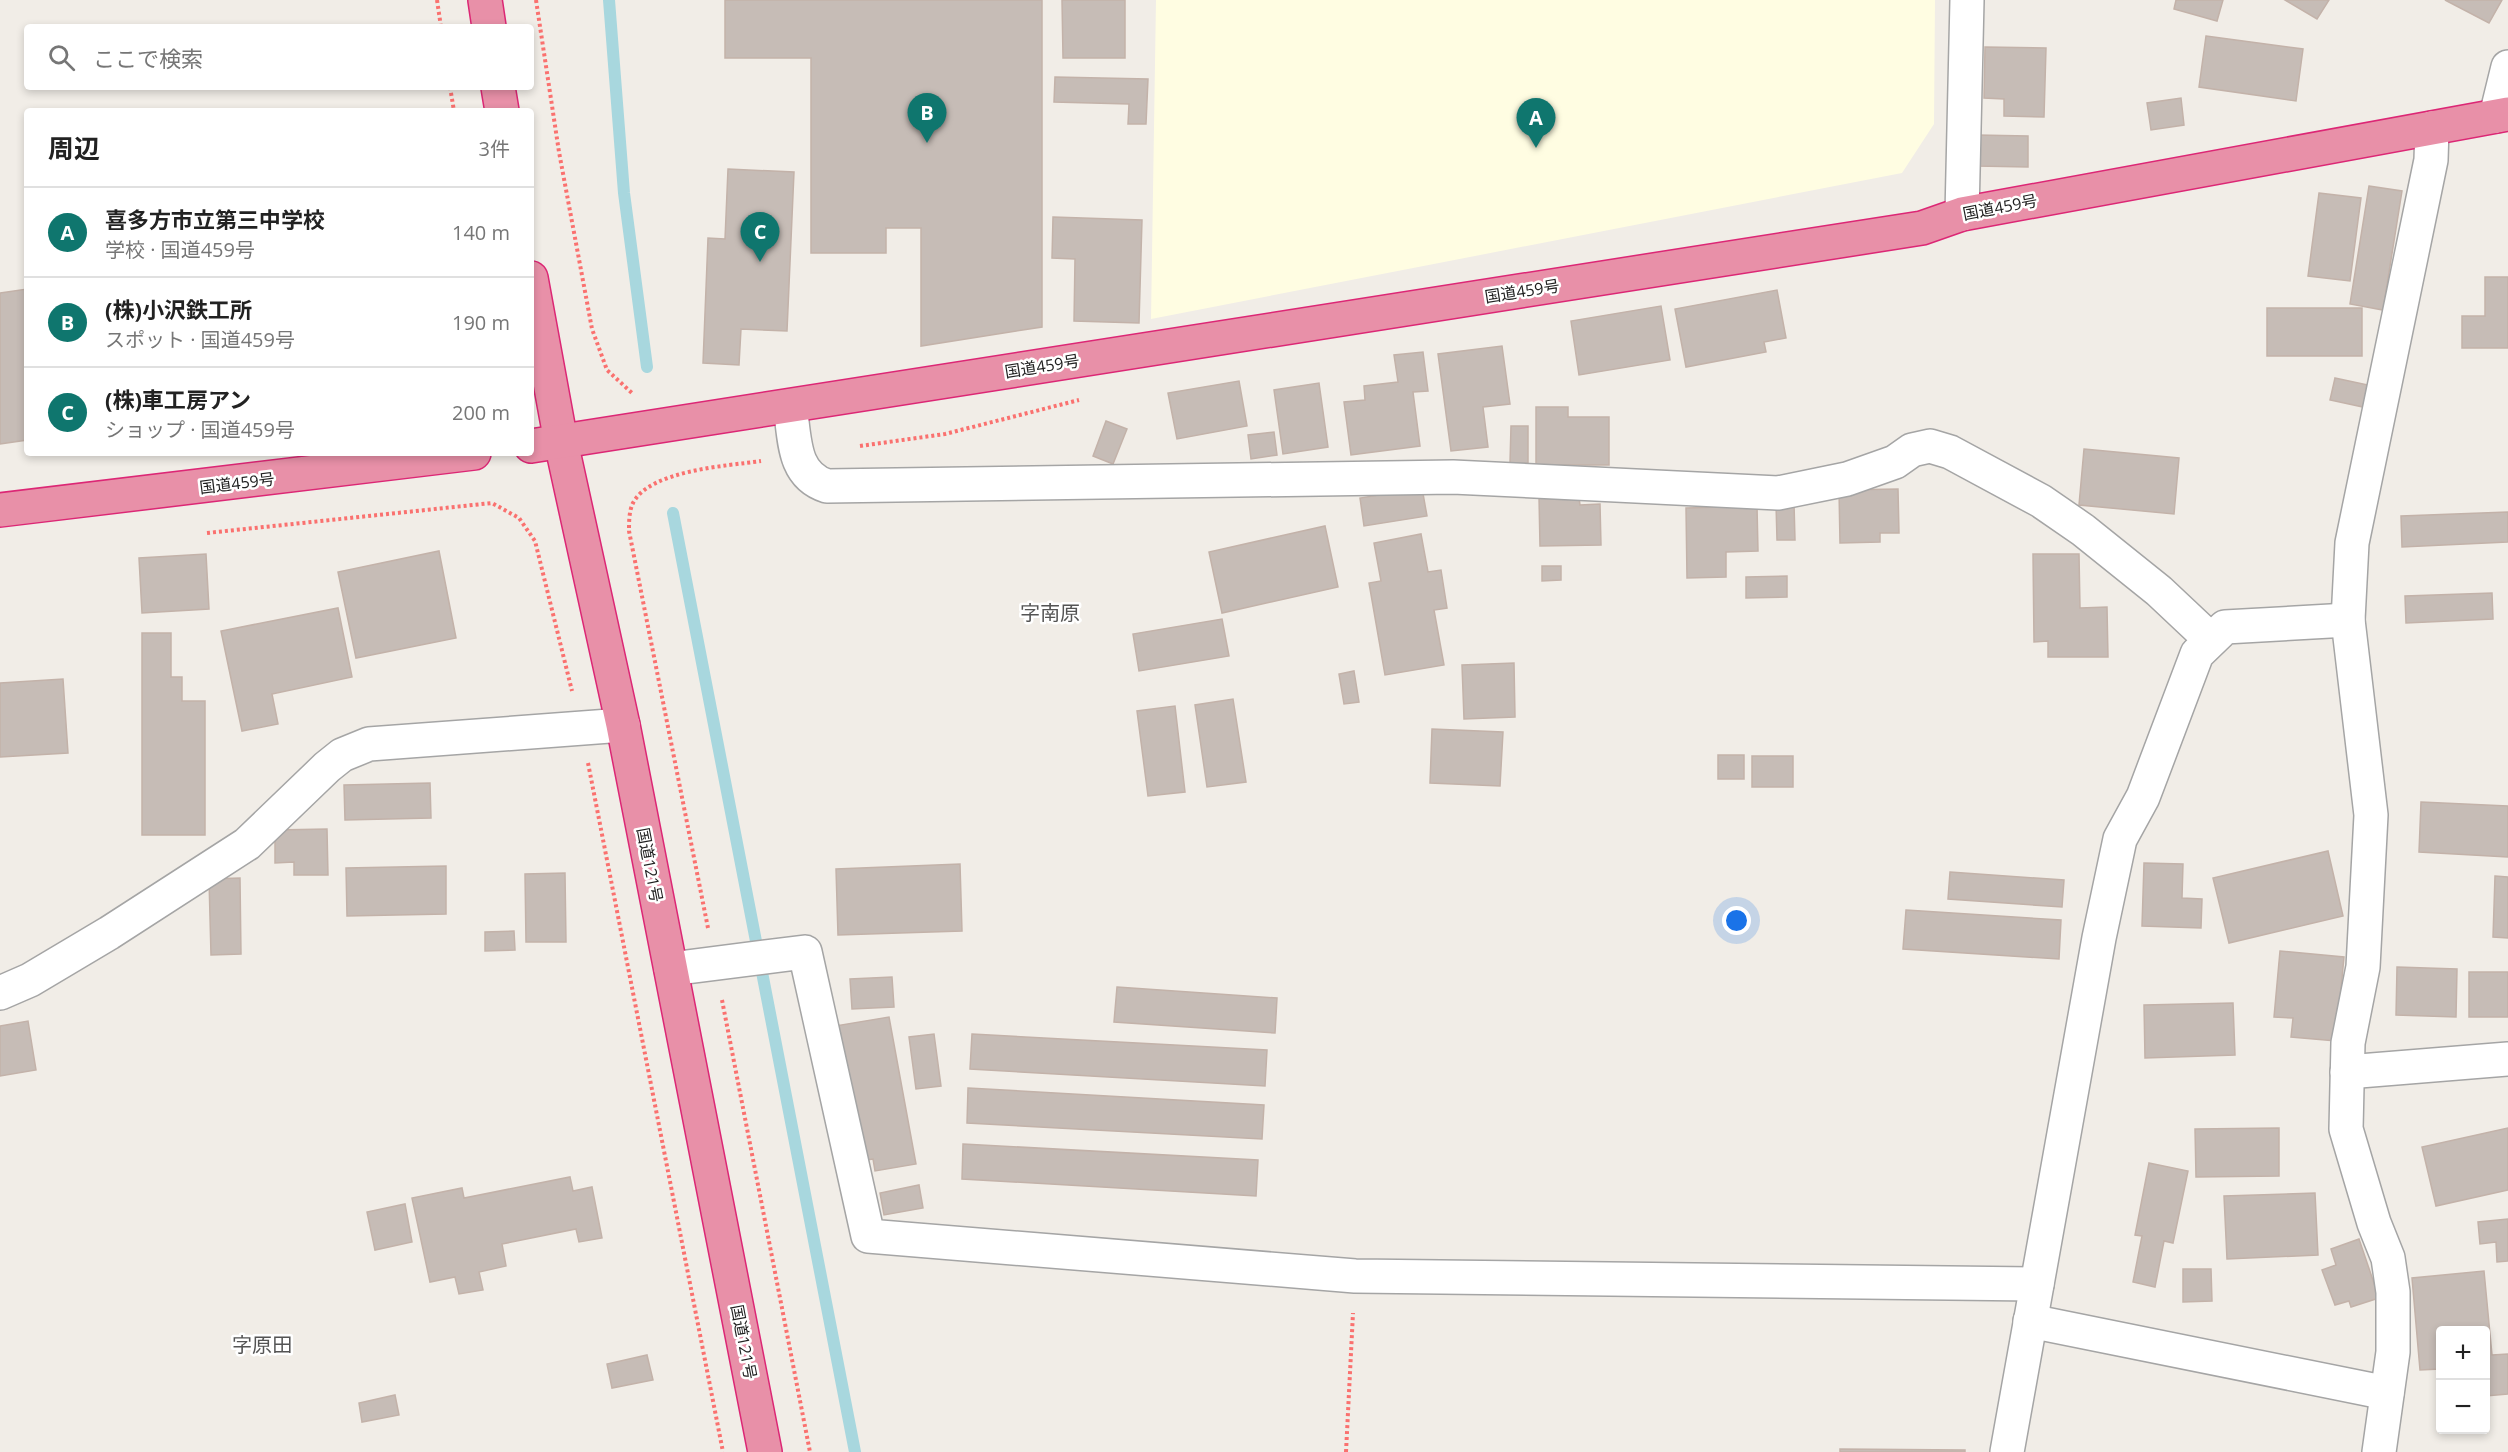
<!DOCTYPE html>
<html lang="ja">
<meta charset="utf-8">
<style>
body{margin:0;font-family:"Open Sans","Noto Sans JP",sans-serif;background:#f6f6f6;color:#222}
.controls{position:absolute;right:18px;bottom:18px;display:grid;overflow:hidden;border-radius:6px;box-shadow:0 3px 9px #0003}
.controls button{width:54px;height:54px;display:grid;place-items:center;padding:0;border:0;border-bottom:2px solid #e0e0e0;background:#fff;color:#222;font:30px sans-serif}
.you{position:absolute;left:1737px;top:921px;width:21px;height:21px;margin:-15px;border:4px solid #fff;border-radius:50%;background:#1a73e8;box-shadow:0 0 0 9px #1a73e833}
.badge{display:grid;place-items:center;width:39px;height:39px;border-radius:50%;background:#0f766e;color:#fff;font-size:20px;font-weight:700}
.pin{position:absolute;translate:-50% -50px;filter:drop-shadow(0 2px 3px #0008)}
.pin::after{content:'';position:absolute;top:32px;width:21px;height:18px;background:inherit;clip-path:polygon(0 0,100% 0,50% 100%)}
.list{margin:0;padding:0;list-style:none}
h2{display:flex;justify-content:space-between;align-items:center;height:78px;margin:0;padding:0 24px;font-size:26px}
h2 small{font-size:20px;font-weight:400;color:#767676}
.list li{display:grid;grid-template-columns:39px 1fr auto;gap:18px;align-items:center;box-sizing:border-box;height:90px;padding:0 24px;border-top:2px solid #e0e0e0}
.list b{display:block;font-size:22px;white-space:nowrap}
.list p{margin:0;font-size:20px;white-space:nowrap;color:#767676}
.list em{font-size:20px;font-style:normal;color:#767676}
.icon{flex:none;width:33px;height:33px;fill:none;stroke:currentColor;stroke-width:2;stroke-linecap:round;stroke-linejoin:round}
.map{position:relative;flex:none;width:2508px;height:1452px;overflow:hidden}
.search{position:absolute;background:#fff;box-shadow:0 3px 9px #0003;left:24px;top:24px;width:510px;height:66px;display:flex;align-items:center;gap:15px;box-sizing:border-box;padding:0 21px;border-radius:6px;color:#767676;font-size:22px}
.panel{position:absolute;background:#fff;box-shadow:0 3px 9px #0003;left:24px;top:108px;width:510px;height:348px;border-radius:6px}
.map>svg:first-child{display:block}
.education{fill:#fffde2}
.lines{fill:none;stroke-linecap:round;stroke-linejoin:round}
.stream{stroke:#a8d7de;stroke-width:12}
.building{fill:#c6bcb6;stroke:#c3b2a9;stroke-width:1.5}
.minor-casing{stroke:#a5a5a5;stroke-width:36}
.highway-casing{stroke:#dc2775;stroke-width:36}
.path{stroke:#fa716f;stroke-width:4;stroke-dasharray:3 3;stroke-linecap:butt}
.minor{stroke:#fff;stroke-width:33}
.highway{stroke:#e890a8;stroke-width:33}
.labels{text-anchor:middle;stroke-width:5;stroke-linejoin:round;paint-order:stroke}
.street-label{font-size:16px;fill:#212121;stroke:#fff}
.quarter-label{font-size:20px;fill:#545454;stroke:#fff}
</style>
<div class="map">
<svg width="2508" height="1452" viewBox="0 0 2508 1452">
<rect width="100%" height="100%" fill="#f1ede7"/>
<path class="education" d="M1156,0H1935L1934,124L1902,173L1151,319Z"/>
<g class="lines">
<g class="stream">
<path d="M609,0L624,193L647,367"/>
<path d="M673,513L855,1452"/>
</g>
</g>
<g class="building">
<path d="M725,0H1042V327L921,346V228H886V253H811V58H725Z"/>
<path d="M1062,0H1125V58H1063Z"/>
<path d="M2176,0H2223L2217,21L2174,9Z"/>
<path d="M2285,0H2329L2317,19Z"/>
<path d="M2445,0H2502L2489,23Z"/>
<path d="M2206,36L2303,49L2296,101L2199,87Z"/>
<path d="M1985,47L2046,48L2044,117L2004,116V99L1984,98Z"/>
<path d="M1055,77L1148,79L1146,124H1128L1129,104L1054,102Z"/>
<path d="M2181,98L2184,125L2151,130L2147,103Z"/>
<path d="M1977,135L2028,136V167L1976,166Z"/>
<path d="M728,169L794,172L787,331L741,329L739,365L703,363L708,238L725,239Z"/>
<path d="M2369,186L2402,191L2383,310L2350,304Z"/>
<path d="M2319,193L2361,198L2350,281L2308,276Z"/>
<path d="M1053,217L1142,220L1139,323L1074,321L1075,259L1052,258Z"/>
<path d="M2485,277H2508V348H2462V316H2485Z"/>
<path d="M27,289V440L0,444V293Z"/>
<path d="M1777,290L1786,338L1764,342L1766,352L1686,367L1675,309Z"/>
<path d="M1661,306L1670,360L1579,375L1571,321Z"/>
<rect x="2267" y="308" width="95" height="48"/>
<path d="M1502,346L1510,404L1483,407L1488,447L1451,451L1438,354Z"/>
<path d="M1423,352L1428,391L1413,392L1420,446L1351,455L1344,402L1365,400L1364,386L1398,382L1394,355Z"/>
<path d="M2335,378L2368,385L2363,407L2330,400Z"/>
<path d="M1239,381L1247,426L1177,439L1168,393Z"/>
<path d="M1319,383L1328,447L1283,454L1274,390Z"/>
<path d="M1536,407H1568V417H1609V465H1536Z"/>
<path d="M1106,421L1127,429L1113,464L1093,456Z"/>
<path d="M1511,426H1528V463H1510Z"/>
<path d="M1274,432L1277,455L1251,459L1248,435Z"/>
<path d="M2084,449L2179,458L2174,514L2079,505Z"/>
<path d="M1422,488L1427,516L1364,526L1360,498Z"/>
<path d="M1898,489L1899,533H1880V542L1840,543L1839,490Z"/>
<path d="M1539,497H1579L1580,505L1600,504L1601,545L1540,546Z"/>
<path d="M1794,503L1795,540H1777L1776,504Z"/>
<path d="M1757,506L1758,551L1726,552V577L1687,578L1686,508Z"/>
<path d="M2508,512V542L2402,547L2401,516Z"/>
<path d="M1325,526L1338,587L1222,613L1209,552Z"/>
<path d="M1421,534L1428,572L1441,570L1447,608L1434,610L1444,665L1385,675L1369,583L1381,581L1374,543Z"/>
<path d="M439,551L456,638L356,658L338,572Z"/>
<path d="M206,554L209,609L142,613L139,558Z"/>
<path d="M2033,554H2079L2080,608L2107,607L2108,657H2048V641L2034,642Z"/>
<path d="M1542,566H1561V580L1542,581Z"/>
<path d="M1787,576V597L1746,598V577Z"/>
<path d="M2492,593L2493,619L2406,623L2405,596Z"/>
<path d="M338,608L352,677L272,694L278,724L242,731L221,631Z"/>
<path d="M1222,619L1229,656L1139,671L1133,634Z"/>
<path d="M142,633H171V677H182V701H205V835H142Z"/>
<path d="M1514,663L1515,717L1464,719L1462,665Z"/>
<path d="M1354,671L1359,702L1344,704L1339,674Z"/>
<path d="M63,679L68,753L0,757V683Z"/>
<path d="M1233,699L1246,782L1207,787L1195,705Z"/>
<path d="M1175,706L1185,792L1148,796L1137,711Z"/>
<path d="M1432,729L1503,732L1500,786L1430,783Z"/>
<rect x="1718" y="755" width="26" height="24"/>
<rect x="1752" y="756" width="41" height="31"/>
<path d="M430,783L431,818L345,820L344,785Z"/>
<path d="M2421,802L2508,806V857L2419,852Z"/>
<path d="M327,829L328,875H294V862L275,863V830Z"/>
<path d="M2328,851L2343,916L2229,943L2213,878Z"/>
<path d="M2144,863L2183,864L2182,898L2202,899L2201,928L2142,926Z"/>
<path d="M960,864L962,931L838,935L836,869Z"/>
<path d="M446,866V914L347,916L346,868Z"/>
<path d="M1950,872L2064,880L2062,907L1948,899Z"/>
<path d="M565,873L566,942H526L525,874Z"/>
<path d="M2495,876L2508,877V938L2493,937Z"/>
<path d="M240,878L241,954L211,955L209,879Z"/>
<path d="M1906,910L2061,920L2059,959L1903,949Z"/>
<path d="M514,931L515,950L485,951V932Z"/>
<path d="M2280,951L2344,957L2336,1041L2291,1037L2293,1018L2274,1017Z"/>
<path d="M2397,967L2457,969L2456,1017L2396,1015Z"/>
<rect x="2469" y="972" width="39" height="45"/>
<path d="M892,977L894,1007L852,1009L850,979Z"/>
<path d="M1117,987L1277,998L1275,1033L1114,1022Z"/>
<path d="M2233,1003L2235,1055L2145,1058L2144,1005Z"/>
<path d="M889,1017L916,1164L875,1171L873,1159L853,1162L829,1027Z"/>
<path d="M28,1021L36,1070L0,1076V1026Z"/>
<path d="M934,1034L941,1086L916,1089L909,1037Z"/>
<path d="M972,1034L1267,1050L1265,1086L970,1069Z"/>
<path d="M968,1088L1264,1105L1262,1139L967,1123Z"/>
<path d="M2279,1128V1176L2196,1177L2195,1129Z"/>
<path d="M2508,1128V1190L2436,1206L2422,1147Z"/>
<path d="M963,1144L1258,1160L1256,1196L962,1179Z"/>
<path d="M2149,1163L2188,1171L2173,1243L2164,1241L2155,1287L2133,1282L2142,1236L2135,1235Z"/>
<path d="M570,1177L573,1191L592,1187L602,1238L579,1242L576,1229L502,1244L506,1266L479,1272L483,1290L459,1294L455,1277L430,1282L412,1198L462,1188L464,1198Z"/>
<path d="M919,1185L923,1208L884,1215L880,1193Z"/>
<path d="M2315,1193L2318,1255L2227,1259L2224,1196Z"/>
<path d="M405,1204L412,1242L375,1250L367,1212Z"/>
<path d="M2508,1219V1261L2497,1262L2496,1242L2480,1244L2478,1222Z"/>
<path d="M2359,1239L2379,1298L2351,1307L2349,1301L2335,1305L2322,1270L2336,1265L2331,1249Z"/>
<path d="M2183,1269H2211L2212,1301L2183,1302Z"/>
<path d="M2484,1271L2492,1355L2508,1354V1394L2486,1396V1330H2440V1369L2420,1370L2412,1278Z"/>
<path d="M647,1355L653,1380L612,1388L607,1364Z"/>
<path d="M395,1395L399,1415L362,1422L359,1403Z"/>
<path d="M1840,1449L1965,1450V1452H1840Z"/>
</g>
<g class="lines">
<defs>
<g id="minor">
<path d="M2496,116L2508,67"/>
<path d="M1962,214L1967,0"/>
<path d="M790,406C795,438 792,475 827,486L1453,477L1778,493L1847,479L1895,462L1912,450L1930,446L1950,452L2041,501L2083,530L2159,591L2210,639"/>
<path d="M671,969L805,952L868,1236L1355,1276L2037,1284"/>
<path d="M0,993L30,980L109,933L247,844L327,767L342,755L369,744L623,725"/>
<path d="M2347,1072L2508,1059"/>
<path d="M2030,1321L2387,1393"/>
<path d="M2007,1452L2099,938L2120,839L2143,797L2197,654L2225,627L2348,620"/>
<path d="M2379,1452L2393,1352V1292L2388,1258L2374,1223L2346,1129L2348,1043L2363,967L2371,815L2348,620L2352,543L2431,160L2432,128"/>
</g>
<g id="highway">
<path d="M485,0L489,27"/>
<path d="M498,87L502,111"/>
<path d="M531,278L561,442L623,725L765,1452"/>
<path d="M531,446L1922,228L1962,214L2508,114"/>
<path d="M0,510L474,453"/>
</g>
</defs>
<use href="#minor" class="minor-casing"/>
<use href="#highway" class="highway-casing"/>
<g class="path">
<path d="M437,0L441,27"/>
<path d="M536,0L559,152L592,329L607,370L632,393"/>
<path d="M450,87L454,111"/>
<path d="M860,446L945,434L1079,400"/>
<path d="M207,533L492,503L519,518L535,541L572,691"/>
<path d="M588,763L723,1452"/>
<path d="M708,928L629,531C629,522 629,511 633,503C650,470 727,466 761,461"/>
<path d="M722,1000L810,1452"/>
<path d="M1346,1452L1353,1313"/>
</g>
<use href="#minor" class="minor"/>
<use href="#highway" class="highway"/>
</g>
<g class="labels">
<g class="street-label">
<text transform="translate(2000 207) rotate(-11)" y="6">国道459号</text>
<text transform="translate(1522 291) rotate(-9)" y="6">国道459号</text>
<text transform="translate(1042 366) rotate(-9)" y="6">国道459号</text>
<text transform="translate(237 483) rotate(-7)" y="6">国道459号</text>
<text transform="translate(650 865) rotate(79)" y="6">国道121号</text>
<text transform="translate(744 1342) rotate(79)" y="6">国道121号</text>
</g>
<g class="quarter-label">
<text x="1050" y="620">字南原</text>
<text x="262" y="1352">字原田</text>
</g>
</g>
</svg>
<div class="controls">
<button>+</button>
<button>−</button>
</div>
<div class="you"></div>
<div class="pin badge" style="left:1536px;top:148px">A</div>
<div class="pin badge" style="left:927px;top:143px">B</div>
<div class="pin badge" style="left:760px;top:262px">C</div>
<div class="search"><svg class="icon" aria-label="search" viewBox="0 0 24 24"><circle cx="10" cy="10" r="6"/><path d="M15 15l6 6"/></svg>ここで検索</div>
<section class="panel">
<h2>周辺<small>3件</small></h2>
<ul class="list">
<li><span class="badge">A</span><div><b>喜多方市立第三中学校</b><p>学校 · 国道459号</p></div><em>140 m</em></li>
<li><span class="badge">B</span><div><b>(株)小沢鉄工所</b><p>スポット · 国道459号</p></div><em>190 m</em></li>
<li><span class="badge">C</span><div><b>(株)車工房アン</b><p>ショップ · 国道459号</p></div><em>200 m</em></li>
</ul>
</section>
</div>
